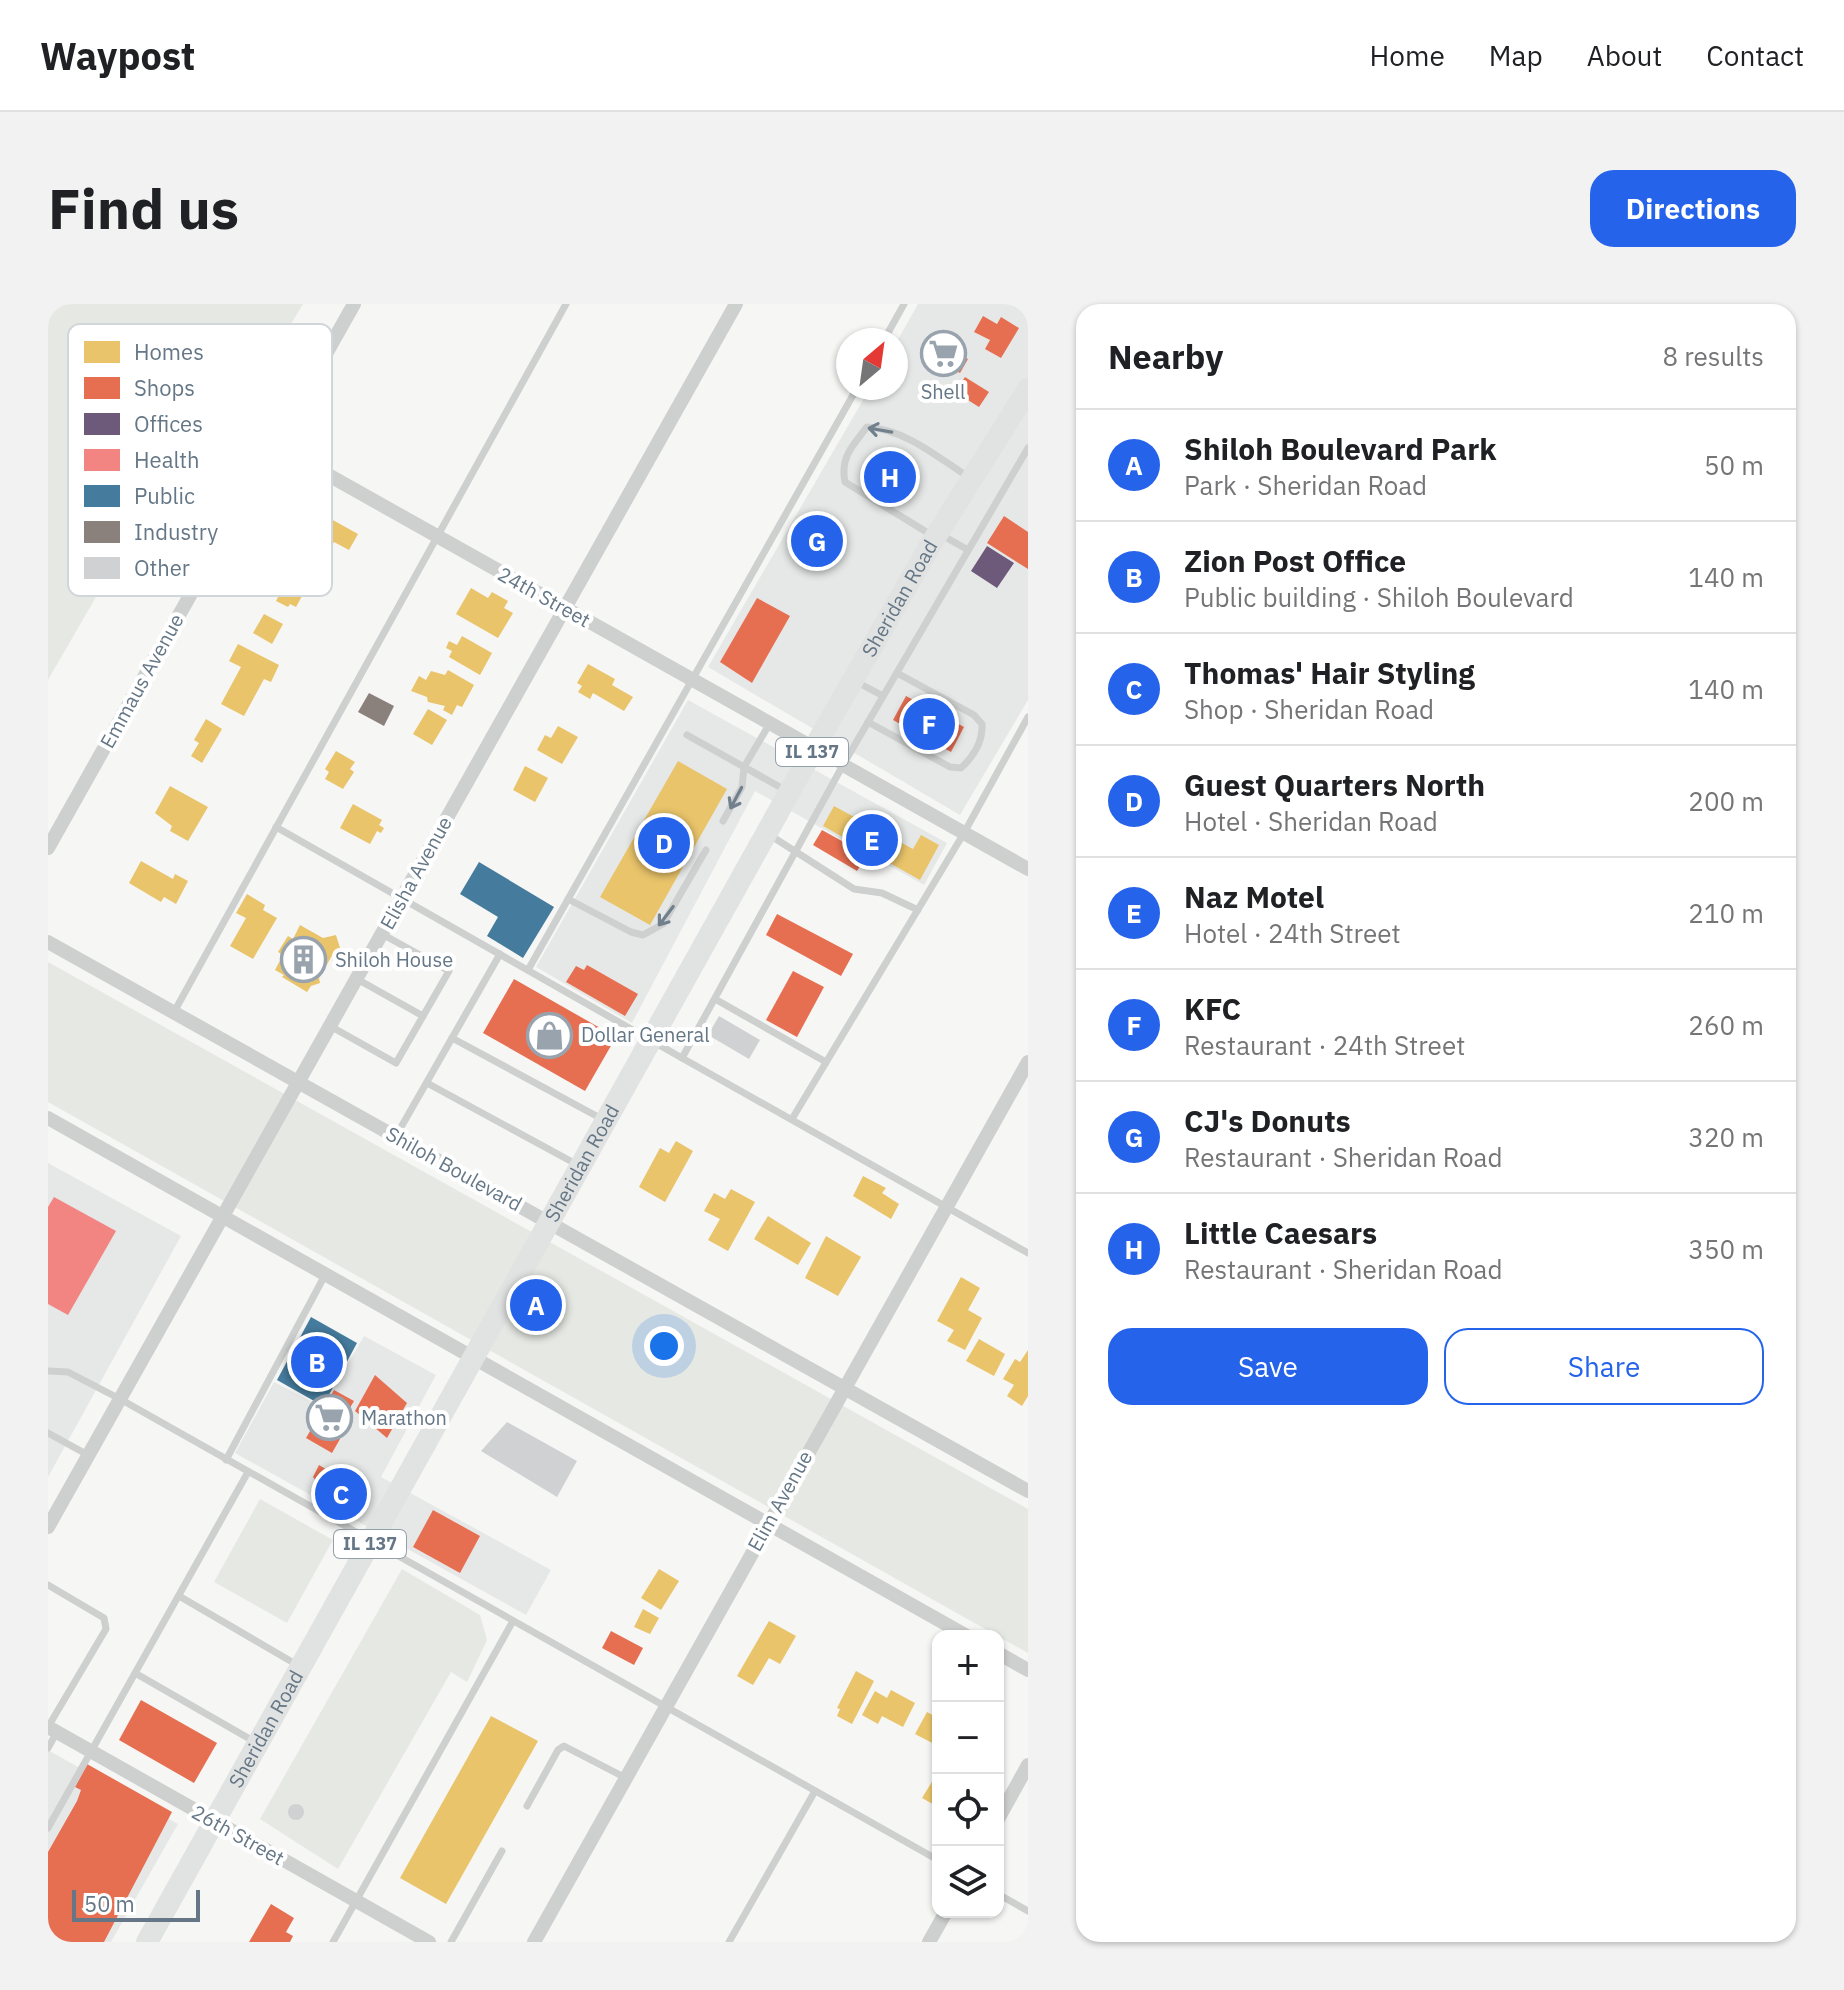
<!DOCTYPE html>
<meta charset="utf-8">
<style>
body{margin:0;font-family:"IBM Plex Sans",sans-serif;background:#f2f2f2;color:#202124}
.controls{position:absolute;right:24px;bottom:24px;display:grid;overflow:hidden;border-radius:16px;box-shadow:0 2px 6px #0004}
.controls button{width:72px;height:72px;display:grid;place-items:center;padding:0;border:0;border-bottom:2px solid #e0e0e0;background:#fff;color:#202124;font:40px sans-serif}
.compass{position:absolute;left:788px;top:24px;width:72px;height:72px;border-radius:50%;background:#fff;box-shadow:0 2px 6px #0004;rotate:29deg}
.scale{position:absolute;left:24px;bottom:20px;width:128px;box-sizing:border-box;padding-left:8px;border:4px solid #657786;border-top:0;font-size:22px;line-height:28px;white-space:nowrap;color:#657786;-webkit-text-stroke:6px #fff;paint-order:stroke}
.you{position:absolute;left:616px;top:1042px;width:28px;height:28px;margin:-20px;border:6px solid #fff;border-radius:50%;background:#1a73e8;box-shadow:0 0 0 12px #1a73e833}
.badge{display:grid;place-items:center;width:52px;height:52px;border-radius:50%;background:#2563eb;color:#fff;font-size:26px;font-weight:700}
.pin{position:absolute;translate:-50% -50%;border:4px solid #fff;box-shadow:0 2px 8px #0006}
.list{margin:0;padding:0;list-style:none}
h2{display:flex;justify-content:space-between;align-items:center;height:104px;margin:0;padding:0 32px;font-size:34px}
h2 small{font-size:26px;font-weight:400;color:#757577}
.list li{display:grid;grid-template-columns:52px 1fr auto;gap:24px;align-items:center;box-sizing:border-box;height:112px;padding:0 32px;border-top:2px solid #e0e0e0}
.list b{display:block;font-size:30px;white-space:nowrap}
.list p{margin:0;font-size:26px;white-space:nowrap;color:#757577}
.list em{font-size:26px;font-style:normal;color:#757577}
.actions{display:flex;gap:16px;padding:24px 32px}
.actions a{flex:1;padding:18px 0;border:2px solid #2563eb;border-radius:24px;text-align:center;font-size:28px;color:#2563eb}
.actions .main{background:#2563eb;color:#fff}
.icon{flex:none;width:44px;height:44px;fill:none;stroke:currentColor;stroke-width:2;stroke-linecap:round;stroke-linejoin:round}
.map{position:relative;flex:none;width:980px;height:1638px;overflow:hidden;border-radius:24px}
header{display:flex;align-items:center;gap:48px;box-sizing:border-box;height:112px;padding:0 40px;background:#fff;border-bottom:2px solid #e0e0e0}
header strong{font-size:38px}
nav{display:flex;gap:44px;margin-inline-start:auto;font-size:28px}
.intro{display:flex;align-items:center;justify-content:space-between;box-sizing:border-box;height:192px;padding:0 48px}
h1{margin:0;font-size:56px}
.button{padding:20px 36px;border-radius:24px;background:#2563eb;color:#fff;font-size:28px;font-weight:700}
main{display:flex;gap:48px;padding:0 48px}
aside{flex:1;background:#fff;border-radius:24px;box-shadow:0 2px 6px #0004}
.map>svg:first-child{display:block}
.built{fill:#e6e8e8}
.green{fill:#e6e9e3}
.homes{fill:#e9c46a}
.shops{fill:#e76f51}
.offices{fill:#6d597a}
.health{fill:#f28482}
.public{fill:#457b9d}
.industry{fill:#8a817c}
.building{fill:#d0d1d2}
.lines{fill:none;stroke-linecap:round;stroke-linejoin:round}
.lane{stroke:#ced0d0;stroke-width:7}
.street{stroke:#ced0d0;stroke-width:14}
.primary{stroke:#e1e2e2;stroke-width:22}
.oneway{stroke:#70808d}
.labels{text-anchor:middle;stroke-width:8;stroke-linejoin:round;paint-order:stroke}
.shield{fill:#fff;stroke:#93a0aa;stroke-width:2}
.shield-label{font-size:18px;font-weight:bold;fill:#657786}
.poi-label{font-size:20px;fill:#657786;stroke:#fff;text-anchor:start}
.street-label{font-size:20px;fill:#657786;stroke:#fff}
.key{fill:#fff;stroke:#d1d6db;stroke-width:2}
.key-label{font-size:22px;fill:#657786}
</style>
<header>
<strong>Waypost</strong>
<nav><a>Home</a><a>Map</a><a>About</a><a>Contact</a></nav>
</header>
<div class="intro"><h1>Find us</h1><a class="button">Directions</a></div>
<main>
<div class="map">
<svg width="980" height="1638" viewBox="0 0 980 1638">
<rect width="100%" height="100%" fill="#f6f6f5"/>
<g class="built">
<path d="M870,0H980V396L912,511L660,363L822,84H848V39Z"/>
<path d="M640,396L899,539L876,581L707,487L584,719L488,663Z"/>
<path d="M0,859L133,932L0,1173Z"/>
<path d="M316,1032L388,1071L333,1173L503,1266L478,1311L187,1149L226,1078L274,1103Z"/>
<path d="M0,1446L130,1520L63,1638H0Z"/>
</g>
<g class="green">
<path d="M0,0H255L183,120L123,163L0,376Z"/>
<path d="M0,658L980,1205V1349L0,798Z"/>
<path d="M212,1195L285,1236L239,1319L166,1278Z"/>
<path d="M354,1265L432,1311L439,1336L419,1378L403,1368L290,1565L212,1515Z"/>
</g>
<g class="homes">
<path d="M274,210L310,230L301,246L286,238L271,265L249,253Z"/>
<path d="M242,274L259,283L248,303L242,300L240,303L228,297L231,291L228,288L233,279L238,282Z"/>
<path d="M423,284L440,294L444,288L460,297L456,304L465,309L450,334L408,310Z"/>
<path d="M216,310L235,320L224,340L205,329Z"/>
<path d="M414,332L444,349L432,371L401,353L404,347L398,344L401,337L409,341Z"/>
<path d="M190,340L231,361L223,378L216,375L196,412L173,400L193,363L181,357Z"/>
<path d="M540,360L567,375L564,381L585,393L576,407L545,389L542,395L530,388L534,382L529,379Z"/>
<path d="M400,366L426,381L414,403L409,401L404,411L395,406L397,402L380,398L379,393L363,387L371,372L378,376L383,367L397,371Z"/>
<path d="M380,405L399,416L384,441L365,430Z"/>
<path d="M158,415L174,425L154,459L143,452L151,439L146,436Z"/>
<path d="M510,422L530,433L514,460L489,446L497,431L503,434Z"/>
<path d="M288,447L307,458L302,465L306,468L295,485L277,475L281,468L277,465Z"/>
<path d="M630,457L679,485L602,621L552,593Z"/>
<path d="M477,462L500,474L487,498L465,486Z"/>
<path d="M122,482L160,503L140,537L122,527L124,522L107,509Z"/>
<path d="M305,500L334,516L331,521L336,524L333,529L329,527L322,540L292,524Z"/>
<path d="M786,502L865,545L873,531L891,541L872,576L775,522Z"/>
<path d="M93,557L125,575L127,570L140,577L128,600L116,593L113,598L81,579Z"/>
<path d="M199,590L217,601L215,606L229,614L205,655L182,642L198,614L188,609Z"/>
<path d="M252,621L275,634L288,631L292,644L288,645L271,674L272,679L263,682L259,688L234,673L236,671L227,666L235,651L230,648L240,632L245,635Z"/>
<path d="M628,837L645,847L617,898L591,883L612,844L621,849Z"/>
<path d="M815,872L838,884L834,889L851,900L843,915L805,892Z"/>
<path d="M683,885L707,898L680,947L660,936L672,915L656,907L666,889L677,895Z"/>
<path d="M720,912L763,939L750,961L706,935Z"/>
<path d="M778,932L813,953L790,992L757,974Z"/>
<path d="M913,973L932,984L920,1006L934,1014L917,1046L899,1037L906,1026L889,1017Z"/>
<path d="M931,1035L957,1050L946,1072L918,1057Z"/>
<path d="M980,1046V1092L974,1102L959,1092L966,1081L955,1075L967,1055L972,1058Z"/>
<path d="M611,1265L631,1277L613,1306L593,1294Z"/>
<path d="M595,1305L611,1314L602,1330L586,1323Z"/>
<path d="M721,1317L748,1332L732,1360L721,1354L705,1381L689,1372Z"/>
<path d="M808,1367L826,1377L804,1420L789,1412L792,1405L789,1404Z"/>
<path d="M843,1386L867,1399L855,1423L834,1412L830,1420L814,1411L827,1387L839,1394Z"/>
<path d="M879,1408L890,1414V1442L867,1430Z"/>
<path d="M443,1412L490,1437L398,1600L352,1574Z"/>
<path d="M890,1468V1503L874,1494Z"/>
</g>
<g class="shops">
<path d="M935,12L949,20L953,13L971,24L953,54L937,45L942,36L926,28Z"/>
<path d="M900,29L905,47L920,55L912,69L882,52L880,43L888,41L886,33Z"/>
<path d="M917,73L941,88L931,103L907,88Z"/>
<path d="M829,152L867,174L854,196L817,173Z"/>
<path d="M767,209L794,224L771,264L745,249Z"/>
<path d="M956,212L980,228V265L939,239Z"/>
<path d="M709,294L742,312L704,379L672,358Z"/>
<path d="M858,392L916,423L903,448L845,416Z"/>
<path d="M774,526L819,551L809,567L765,541Z"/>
<path d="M729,610L805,650L793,672L718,631Z"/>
<path d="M539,661L590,690L577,712L518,678L528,662L536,666Z"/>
<path d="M745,667L776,683L749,733L718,716Z"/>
<path d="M466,675L568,733L537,787L435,729Z"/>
<path d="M327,1071L359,1099L339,1134L307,1107Z"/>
<path d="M286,1086L306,1097L286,1131L292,1135L284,1149L258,1134Z"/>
<path d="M271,1161L310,1184L299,1208L282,1199L283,1196L265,1173Z"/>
<path d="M385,1206L432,1232L412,1269L365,1243Z"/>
<path d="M563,1327L595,1344L586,1361L554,1344Z"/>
<path d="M93,1396L169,1439L146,1479L71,1436Z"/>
<path d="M39,1460L124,1508L56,1638H0V1548L29,1497L33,1486L27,1483Z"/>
<path d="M223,1600L246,1614L238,1628L245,1632L242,1638H201Z"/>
</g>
<path class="offices" d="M939,242L966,259L949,284L923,267Z"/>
<path class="health" d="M6,893L68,927L20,1011L0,1000V903Z"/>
<g class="public">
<path d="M431,558L506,603L475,654L439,632L450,613L412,590Z"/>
<path d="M263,1013L309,1039L275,1102L229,1076Z"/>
</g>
<path class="industry" d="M321,389L346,402L336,422L310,408Z"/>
<g class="building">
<path d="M671,712L712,736L701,755L660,731Z"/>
<path d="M459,1118L529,1157L509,1193L433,1147Z"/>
<circle cx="248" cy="1508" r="8"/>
</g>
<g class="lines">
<g class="lane">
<path d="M836,36L856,0"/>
<path d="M892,230L920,246"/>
<path d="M885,232L797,178C792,154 804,142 819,123C859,126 889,153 922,174"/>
<path d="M809,378L835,392"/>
<path d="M820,418L902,463L913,464C926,452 935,438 934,420L926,411L849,369"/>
<path d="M639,431L739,487"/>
<path d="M675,517L694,483L696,463L722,419"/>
<path d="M228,523L634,754L795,461L980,144"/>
<path d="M720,530L806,585L834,589L870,606"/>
<path d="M520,595L583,628L595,631L615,620L658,546"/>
<path d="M480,666L809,84"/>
<path d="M309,675L375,712"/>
<path d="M667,695L778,758"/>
<path d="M126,708L518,0"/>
<path d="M282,722L348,759L401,667L334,630"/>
<path d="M404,734L554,815"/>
<path d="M634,754L980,949"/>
<path d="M379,779L528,860"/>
<path d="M744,815L916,529L980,413"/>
<path d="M348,832L452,650"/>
<path d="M1,1067L20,1068L72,1095L890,1556"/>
<path d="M0,1129L40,1151"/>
<path d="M178,1156L277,971"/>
<path d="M0,1281L56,1314L58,1325L0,1423"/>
<path d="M131,1292L251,1362"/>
<path d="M87,1369L207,1438"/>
<path d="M0,1444L9,1428"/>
<path d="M479,1502L510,1446L516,1442L578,1474"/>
<path d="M0,1524L200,1168"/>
<path d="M950,1590L980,1607"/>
<path d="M285,1638L465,1317"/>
<path d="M403,1638L454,1547"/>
<path d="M681,1638L767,1487"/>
</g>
<g class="street">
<path d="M227,141L766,444"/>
<path d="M795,461L980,565"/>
<path d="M0,544L306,0"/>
<path d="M0,638L980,1187"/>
<path d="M0,814L919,1332"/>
<path d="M0,1223L688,0"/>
<path d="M950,1349L980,1366"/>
<path d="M0,1423L381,1638"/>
<path d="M950,1515L980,1461"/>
<path d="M486,1638L980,758"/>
<path d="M881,1638L898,1608"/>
</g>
<path class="primary" id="s1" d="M99,1638L766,444L883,240L980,85"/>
</g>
<defs><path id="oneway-shaft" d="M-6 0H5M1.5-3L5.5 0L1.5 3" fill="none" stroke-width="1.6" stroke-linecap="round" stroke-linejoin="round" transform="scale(2)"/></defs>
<g class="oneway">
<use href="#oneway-shaft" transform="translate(832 126) rotate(-170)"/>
<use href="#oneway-shaft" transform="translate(688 494) rotate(118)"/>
<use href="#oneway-shaft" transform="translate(618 612) rotate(127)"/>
</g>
<defs>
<symbol id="supermarket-ring" viewBox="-11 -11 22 22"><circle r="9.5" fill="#fff" stroke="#98a3ad" stroke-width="1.5"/><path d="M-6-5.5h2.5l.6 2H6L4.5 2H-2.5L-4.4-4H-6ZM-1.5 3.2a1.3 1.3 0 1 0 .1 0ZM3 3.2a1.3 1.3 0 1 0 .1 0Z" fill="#98a3ad"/></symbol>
<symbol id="building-ring" viewBox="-11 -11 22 22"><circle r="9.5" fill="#fff" stroke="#98a3ad" stroke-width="1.5"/><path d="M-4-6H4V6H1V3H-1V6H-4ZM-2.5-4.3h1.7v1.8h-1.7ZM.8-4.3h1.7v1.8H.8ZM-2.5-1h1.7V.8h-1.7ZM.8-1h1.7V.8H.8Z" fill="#98a3ad"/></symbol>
<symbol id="shop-ring" viewBox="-11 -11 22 22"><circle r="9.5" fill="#fff" stroke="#98a3ad" stroke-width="1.5"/><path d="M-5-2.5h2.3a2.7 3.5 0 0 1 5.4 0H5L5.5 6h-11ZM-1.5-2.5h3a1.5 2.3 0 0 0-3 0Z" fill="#98a3ad"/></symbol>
</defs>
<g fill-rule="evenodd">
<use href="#supermarket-ring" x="870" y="24" width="51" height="51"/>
<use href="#building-ring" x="230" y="630" width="51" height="51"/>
<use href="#shop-ring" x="476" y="706" width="51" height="51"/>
<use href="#supermarket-ring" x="256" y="1088" width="51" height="51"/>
</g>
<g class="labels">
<g class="shield">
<rect x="728" y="434" width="72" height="28" rx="6"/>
<rect x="286" y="1226" width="72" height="28" rx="6"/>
</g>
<g class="shield-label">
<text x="764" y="454">IL 137</text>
<text x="322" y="1246">IL 137</text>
</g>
<g class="poi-label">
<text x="895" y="95" text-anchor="middle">Shell</text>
<text x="287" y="663">Shiloh House</text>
<text x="533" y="738">Dollar General</text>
<text x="313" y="1121">Marathon</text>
</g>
<g class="street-label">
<text transform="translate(496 293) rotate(29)" y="7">24th Street</text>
<text dy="7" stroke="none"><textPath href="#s1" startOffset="1540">Sheridan Road</textPath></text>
<text transform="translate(94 377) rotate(-61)" y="7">Emmaus Avenue</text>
<text transform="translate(368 569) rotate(-61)" y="7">Elisha Avenue</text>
<text dy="7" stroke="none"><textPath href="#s1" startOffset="892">Sheridan Road</textPath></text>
<text transform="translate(406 865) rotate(29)" y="7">Shiloh Boulevard</text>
<text transform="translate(732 1197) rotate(-61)" y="7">Elim Avenue</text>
<text dy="7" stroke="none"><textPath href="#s1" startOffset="244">Sheridan Road</textPath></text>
<text transform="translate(190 1531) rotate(29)" y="7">26th Street</text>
</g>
</g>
<rect x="20" y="20" width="264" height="272" rx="12" class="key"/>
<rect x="36" y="37" width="36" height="22" fill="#e9c46a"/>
<rect x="36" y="73" width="36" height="22" fill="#e76f51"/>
<rect x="36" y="109" width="36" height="22" fill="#6d597a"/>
<rect x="36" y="145" width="36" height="22" fill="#f28482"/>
<rect x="36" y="181" width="36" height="22" fill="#457b9d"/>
<rect x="36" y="217" width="36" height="22" fill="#8a817c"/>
<rect x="36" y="253" width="36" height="22" fill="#d0d1d2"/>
<g class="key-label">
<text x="86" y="56">Homes</text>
<text x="86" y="92">Shops</text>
<text x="86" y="128">Offices</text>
<text x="86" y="164">Health</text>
<text x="86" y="200">Public</text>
<text x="86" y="236">Industry</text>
<text x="86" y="272">Other</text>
</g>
</svg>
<div class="controls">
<button>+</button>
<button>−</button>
<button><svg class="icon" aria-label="locate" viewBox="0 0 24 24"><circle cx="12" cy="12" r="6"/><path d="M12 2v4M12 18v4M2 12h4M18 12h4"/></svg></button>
<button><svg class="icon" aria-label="layers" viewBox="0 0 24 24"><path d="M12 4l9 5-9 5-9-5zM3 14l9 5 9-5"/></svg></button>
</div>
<svg class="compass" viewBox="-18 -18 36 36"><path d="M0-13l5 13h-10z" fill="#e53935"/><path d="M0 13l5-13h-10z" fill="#757577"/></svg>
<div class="scale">50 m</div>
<div class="you"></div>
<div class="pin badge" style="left:488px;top:1001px">A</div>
<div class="pin badge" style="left:269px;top:1058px">B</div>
<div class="pin badge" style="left:293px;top:1190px">C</div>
<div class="pin badge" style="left:616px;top:539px">D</div>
<div class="pin badge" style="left:824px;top:536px">E</div>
<div class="pin badge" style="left:881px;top:420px">F</div>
<div class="pin badge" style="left:769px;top:237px">G</div>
<div class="pin badge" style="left:842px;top:173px">H</div>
</div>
<aside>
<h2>Nearby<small>8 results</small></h2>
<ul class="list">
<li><span class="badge">A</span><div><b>Shiloh Boulevard Park</b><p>Park · Sheridan Road</p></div><em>50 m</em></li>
<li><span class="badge">B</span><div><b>Zion Post Office</b><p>Public building · Shiloh Boulevard</p></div><em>140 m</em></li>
<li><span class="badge">C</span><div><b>Thomas' Hair Styling</b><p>Shop · Sheridan Road</p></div><em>140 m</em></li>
<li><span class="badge">D</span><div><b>Guest Quarters North</b><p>Hotel · Sheridan Road</p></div><em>200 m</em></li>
<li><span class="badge">E</span><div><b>Naz Motel</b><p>Hotel · 24th Street</p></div><em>210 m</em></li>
<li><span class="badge">F</span><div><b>KFC</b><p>Restaurant · 24th Street</p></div><em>260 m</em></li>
<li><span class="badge">G</span><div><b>CJ's Donuts</b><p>Restaurant · Sheridan Road</p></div><em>320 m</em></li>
<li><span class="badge">H</span><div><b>Little Caesars</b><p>Restaurant · Sheridan Road</p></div><em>350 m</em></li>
</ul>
<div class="actions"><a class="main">Save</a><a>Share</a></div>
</aside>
</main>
